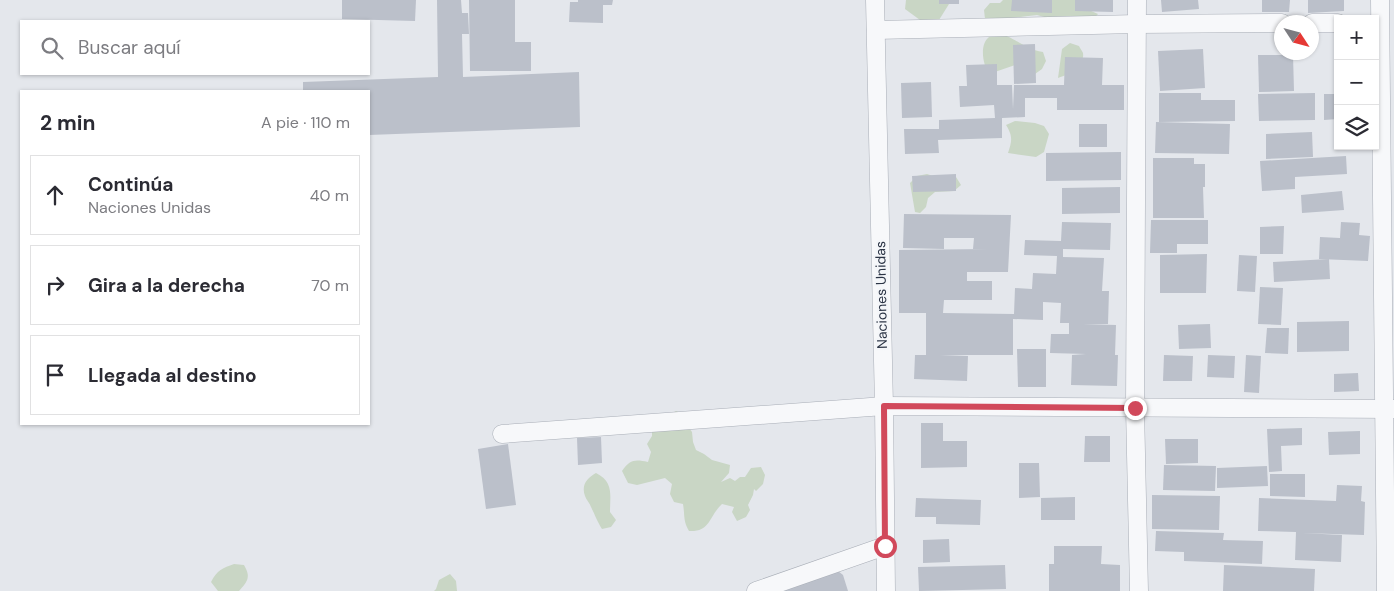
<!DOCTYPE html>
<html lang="es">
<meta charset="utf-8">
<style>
body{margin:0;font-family:"DM Sans",sans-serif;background:#f7f7f7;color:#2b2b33}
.controls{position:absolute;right:15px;top:15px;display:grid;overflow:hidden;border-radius:0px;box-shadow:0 1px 4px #0004}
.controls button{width:45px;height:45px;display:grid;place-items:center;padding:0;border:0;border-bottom:1px solid #e1e1e2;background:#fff;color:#2b2b33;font:25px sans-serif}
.compass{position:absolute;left:1274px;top:15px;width:45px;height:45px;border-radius:50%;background:#fff;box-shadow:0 1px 4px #0004;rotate:126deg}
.stop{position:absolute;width:15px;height:15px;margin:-11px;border:4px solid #d1495b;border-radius:50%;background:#fff}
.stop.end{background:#d1495b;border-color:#fff;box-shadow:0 1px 5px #0008}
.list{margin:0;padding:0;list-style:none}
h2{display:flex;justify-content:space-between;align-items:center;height:65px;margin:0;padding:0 20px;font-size:21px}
h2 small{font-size:16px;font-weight:400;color:#7c7c81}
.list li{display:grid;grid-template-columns:32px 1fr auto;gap:15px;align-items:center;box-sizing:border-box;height:80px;margin:0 10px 10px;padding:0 10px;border:1px solid #e1e1e2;border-radius:0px}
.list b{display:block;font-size:19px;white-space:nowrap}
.list p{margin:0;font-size:16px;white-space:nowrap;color:#7c7c81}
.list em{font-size:16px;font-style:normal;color:#7c7c81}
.icon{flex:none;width:28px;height:28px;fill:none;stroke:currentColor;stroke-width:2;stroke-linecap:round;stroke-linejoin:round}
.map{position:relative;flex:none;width:1394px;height:591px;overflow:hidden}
.search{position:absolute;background:#fff;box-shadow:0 1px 4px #0004;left:20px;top:20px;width:350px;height:55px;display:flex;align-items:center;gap:12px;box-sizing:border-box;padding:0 18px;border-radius:0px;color:#7c7c81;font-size:19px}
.panel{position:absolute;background:#fff;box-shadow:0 1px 4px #0004;left:20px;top:90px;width:350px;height:335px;border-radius:0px}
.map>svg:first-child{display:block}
.green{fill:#c9d6c5}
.building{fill:#bbc0ca}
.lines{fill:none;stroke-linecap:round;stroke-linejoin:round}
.street-casing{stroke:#a9aeb7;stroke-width:19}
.street{stroke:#f7f8fa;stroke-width:18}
.route{stroke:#d1495b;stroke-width:6}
.labels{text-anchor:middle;stroke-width:4.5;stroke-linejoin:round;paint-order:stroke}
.street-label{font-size:14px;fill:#2b3445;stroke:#f4f6f9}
</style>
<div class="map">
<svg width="1394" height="591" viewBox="0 0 1394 591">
<rect width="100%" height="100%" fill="#e4e7ec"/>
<g class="green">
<path d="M906,0H950L949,4L939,20H920L905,9Z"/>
<path d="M1003,0H1079L1089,10L1098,14L1092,21L1055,20L1037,15L995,20L985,19L984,10L990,3H1000Z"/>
<path d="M996,33C1015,36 1024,50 1043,52L1046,61L1042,69L1035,74L1021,63L989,74C983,65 979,45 989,37C991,35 994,34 996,33Z"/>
<path d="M1070,43L1079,46C1080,48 1082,51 1083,53C1085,66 1068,75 1058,78L1062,49Z"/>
<path d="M1015,121L1035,123L1044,126L1049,134L1044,152L1036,157L1008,153C1012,141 1013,136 1006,125Z"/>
<path d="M927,174L936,177H956L961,185L954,191L935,192L928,198L926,207L920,213L915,212L910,183L917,176Z"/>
<path d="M676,411L685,415L686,424L692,432L693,442L696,450L704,454L712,460L730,465L729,473L721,482L730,478L735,481L740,477H745L751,468L761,467L765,475L763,484L756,491L754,489L753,495L748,505L750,510L746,517L737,521L732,512L734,507L722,504C708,517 711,532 689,531C683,521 685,516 683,504L674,502L670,494L672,484L665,478L637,485L628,483L622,471C630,460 634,459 648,462L651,452L647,444L652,436V426L659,420Z"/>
<path d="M596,473C614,482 610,495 610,512L616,520L611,527L602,529C597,521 595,515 591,507C590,503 586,500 585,496C581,485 587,478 596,473Z"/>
<path d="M234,564L244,565C251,577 248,581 239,591H218L211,582C217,570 223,568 234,564Z"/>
<path d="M450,574L456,581L457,591H434L436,589L439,580Z"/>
</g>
<g class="building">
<path d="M342,0H416L415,21L342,19Z"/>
<path d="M437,0H461L462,13H468L469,34H462L463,77L579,72L580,127L369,135V91H303V82L438,77Z"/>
<path d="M469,0H515V42H531V71H470Z"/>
<path d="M578,0H613L612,5H603V23L569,22L570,2H578Z"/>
<rect x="939" y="0" width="20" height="4"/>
<path d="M1012,0H1052V13L1011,11Z"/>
<path d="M1075,0H1113V12L1075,11Z"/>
<path d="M1161,0H1198L1199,9L1162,12Z"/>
<path d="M1262,0H1290L1289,12H1262Z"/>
<path d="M1308,0H1344V11L1308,13Z"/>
<path d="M1035,44L1036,83L1014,84L1013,45Z"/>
<path d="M1203,49L1205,88L1160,91L1158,51Z"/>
<path d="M1258,55H1293L1294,91L1259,92Z"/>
<path d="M1065,57L1103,58L1102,85H1124V110H1057V98H1025V117L1002,118V138L938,140L939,153L905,154L904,129H939V120L995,118L994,105L960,107L959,86H967L966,65L997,64V85H1012L1013,109L1014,85H1064Z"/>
<path d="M931,82L932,117L902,118L901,83Z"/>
<path d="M1159,93H1201V100H1235V121L1159,122Z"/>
<path d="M1315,93V120L1259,121L1258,94Z"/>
<path d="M1324,94H1338V119L1324,120Z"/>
<path d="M1156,122L1230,124L1229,154L1155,153Z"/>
<rect x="1079" y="124" width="28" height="23"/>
<path d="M1312,132L1313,157L1266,159V134Z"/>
<path d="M1121,152V180L1046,181V153Z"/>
<path d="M1346,156L1347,174L1295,177V189L1262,191L1260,161Z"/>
<path d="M1153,158H1194V164H1205V187H1203L1204,218H1153Z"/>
<path d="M956,174V191L913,192L912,176Z"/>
<path d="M1120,187V213L1062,214V188Z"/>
<path d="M1342,191L1344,210L1302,213L1301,195Z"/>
<path d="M904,214L1011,215L1008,272H967V281H992V300H944L943,313L1014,314L1015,288L1032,289L1033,273L1056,274L1057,256L1024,255L1025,240L1061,241L1062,222L1111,223L1110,250L1063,249V257L1104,258L1102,291H1109L1108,324H1083L1116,325L1115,355H1118L1117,386L1071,385L1072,355L1086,354L1050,353L1051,334H1069V323H1060L1061,303L1043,302V320L1013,319V355H940L968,356L967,381L914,379L915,355H926V313H899V250L987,249H973L974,238H944V249L903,248Z"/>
<path d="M1151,220H1208V244H1177V253H1150Z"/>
<path d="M1341,222L1360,223L1359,235L1370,236L1368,261L1319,259L1320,237L1340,238Z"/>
<path d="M1284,226L1283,254H1260V227Z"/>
<path d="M1207,254L1206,293H1160V255Z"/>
<path d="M1239,255L1257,256L1255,292L1237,291Z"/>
<path d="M1329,259L1330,279L1274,282L1273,262Z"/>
<path d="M1260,287L1283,288L1281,325L1258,324Z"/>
<path d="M1349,321V351L1297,352V322Z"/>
<path d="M1210,324L1211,348L1179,349L1178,325Z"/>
<path d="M1267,328H1289L1288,354L1265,353Z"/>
<path d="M1017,349H1046V387H1018Z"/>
<path d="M1164,355L1193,356L1192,381H1163Z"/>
<path d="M1208,355L1235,356L1234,378L1207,377Z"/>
<path d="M1246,355L1261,356L1259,393L1244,392Z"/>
<path d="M1358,373L1359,391L1334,392V374Z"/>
<path d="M921,423H943V441H967V467L921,468Z"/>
<path d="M1302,428V445L1281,446L1282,471L1269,472L1267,429Z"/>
<path d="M1360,431V454L1329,455L1328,432Z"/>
<path d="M1085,436H1110V462H1084Z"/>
<path d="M601,437L602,463L578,465L577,438Z"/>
<path d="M1165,439H1198V463L1166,464Z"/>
<path d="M508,444L516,505L486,509L478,449Z"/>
<path d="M1019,463H1039L1040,497L1019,498Z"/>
<path d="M1164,465L1216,466L1215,491L1163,490Z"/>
<path d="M1267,466L1268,486L1217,488V468Z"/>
<path d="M1270,474H1305V497L1270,496Z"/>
<path d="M1337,485L1362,486L1361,501L1365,502L1364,535L1302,533L1342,535L1341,562L1295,560L1296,532L1258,531L1259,498L1336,501Z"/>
<path d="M1152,495L1220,496L1219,530L1152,529Z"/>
<path d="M1075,497V520H1041V498Z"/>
<path d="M916,498L981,500L980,525L936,524V517H915Z"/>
<path d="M1156,531L1224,533L1223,540L1263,541L1262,564L1184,561V552L1155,551Z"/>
<path d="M949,539L950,562L923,563V540Z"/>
<path d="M1054,546H1102L1101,564L1120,565V591H1049V564H1054Z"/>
<path d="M1005,565L1006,589L919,591L918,567Z"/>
<path d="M1224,565L1315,569L1314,591H1223Z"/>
<path d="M833,567L843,575L848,591H773Z"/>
</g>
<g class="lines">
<defs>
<g id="street">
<path d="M875,0L884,406L886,591"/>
<path d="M1137,0L1135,408L1139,591"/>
<path d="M1380,0L1386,591"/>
<path d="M1312,23H1338"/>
<path d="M876,30L1137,24L1282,23"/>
<path d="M502,434L884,406L1394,409"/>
<path d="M756,591L885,546"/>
</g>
</defs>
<use href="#street" class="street-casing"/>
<use href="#street" class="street"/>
</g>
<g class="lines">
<path class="route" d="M885,546L884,406L1135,408"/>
</g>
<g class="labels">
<g class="street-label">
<text transform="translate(881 295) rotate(-91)" y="5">Naciones Unidas</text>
</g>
</g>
</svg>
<div class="controls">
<button>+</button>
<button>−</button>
<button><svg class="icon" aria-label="layers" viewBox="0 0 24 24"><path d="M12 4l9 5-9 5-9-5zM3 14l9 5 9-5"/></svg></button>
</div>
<svg class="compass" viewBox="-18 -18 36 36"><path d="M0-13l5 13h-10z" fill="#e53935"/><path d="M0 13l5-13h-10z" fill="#7c7c81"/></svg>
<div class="stop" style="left:885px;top:546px"></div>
<div class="stop end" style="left:1135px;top:408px"></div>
<div class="search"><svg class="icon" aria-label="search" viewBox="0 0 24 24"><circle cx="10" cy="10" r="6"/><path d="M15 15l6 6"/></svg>Buscar aquí</div>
<section class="panel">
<h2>2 min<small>A pie · 110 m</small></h2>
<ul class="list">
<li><svg class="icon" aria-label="ahead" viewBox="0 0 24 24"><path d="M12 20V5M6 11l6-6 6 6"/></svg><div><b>Continúa</b><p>Naciones Unidas</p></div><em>40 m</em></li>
<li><svg class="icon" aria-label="right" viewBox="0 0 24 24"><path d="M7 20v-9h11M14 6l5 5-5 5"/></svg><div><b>Gira a la derecha</b></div><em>70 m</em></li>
<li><svg class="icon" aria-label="arrive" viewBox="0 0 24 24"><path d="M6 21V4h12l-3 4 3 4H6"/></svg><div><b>Llegada al destino</b></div></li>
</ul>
</section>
</div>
